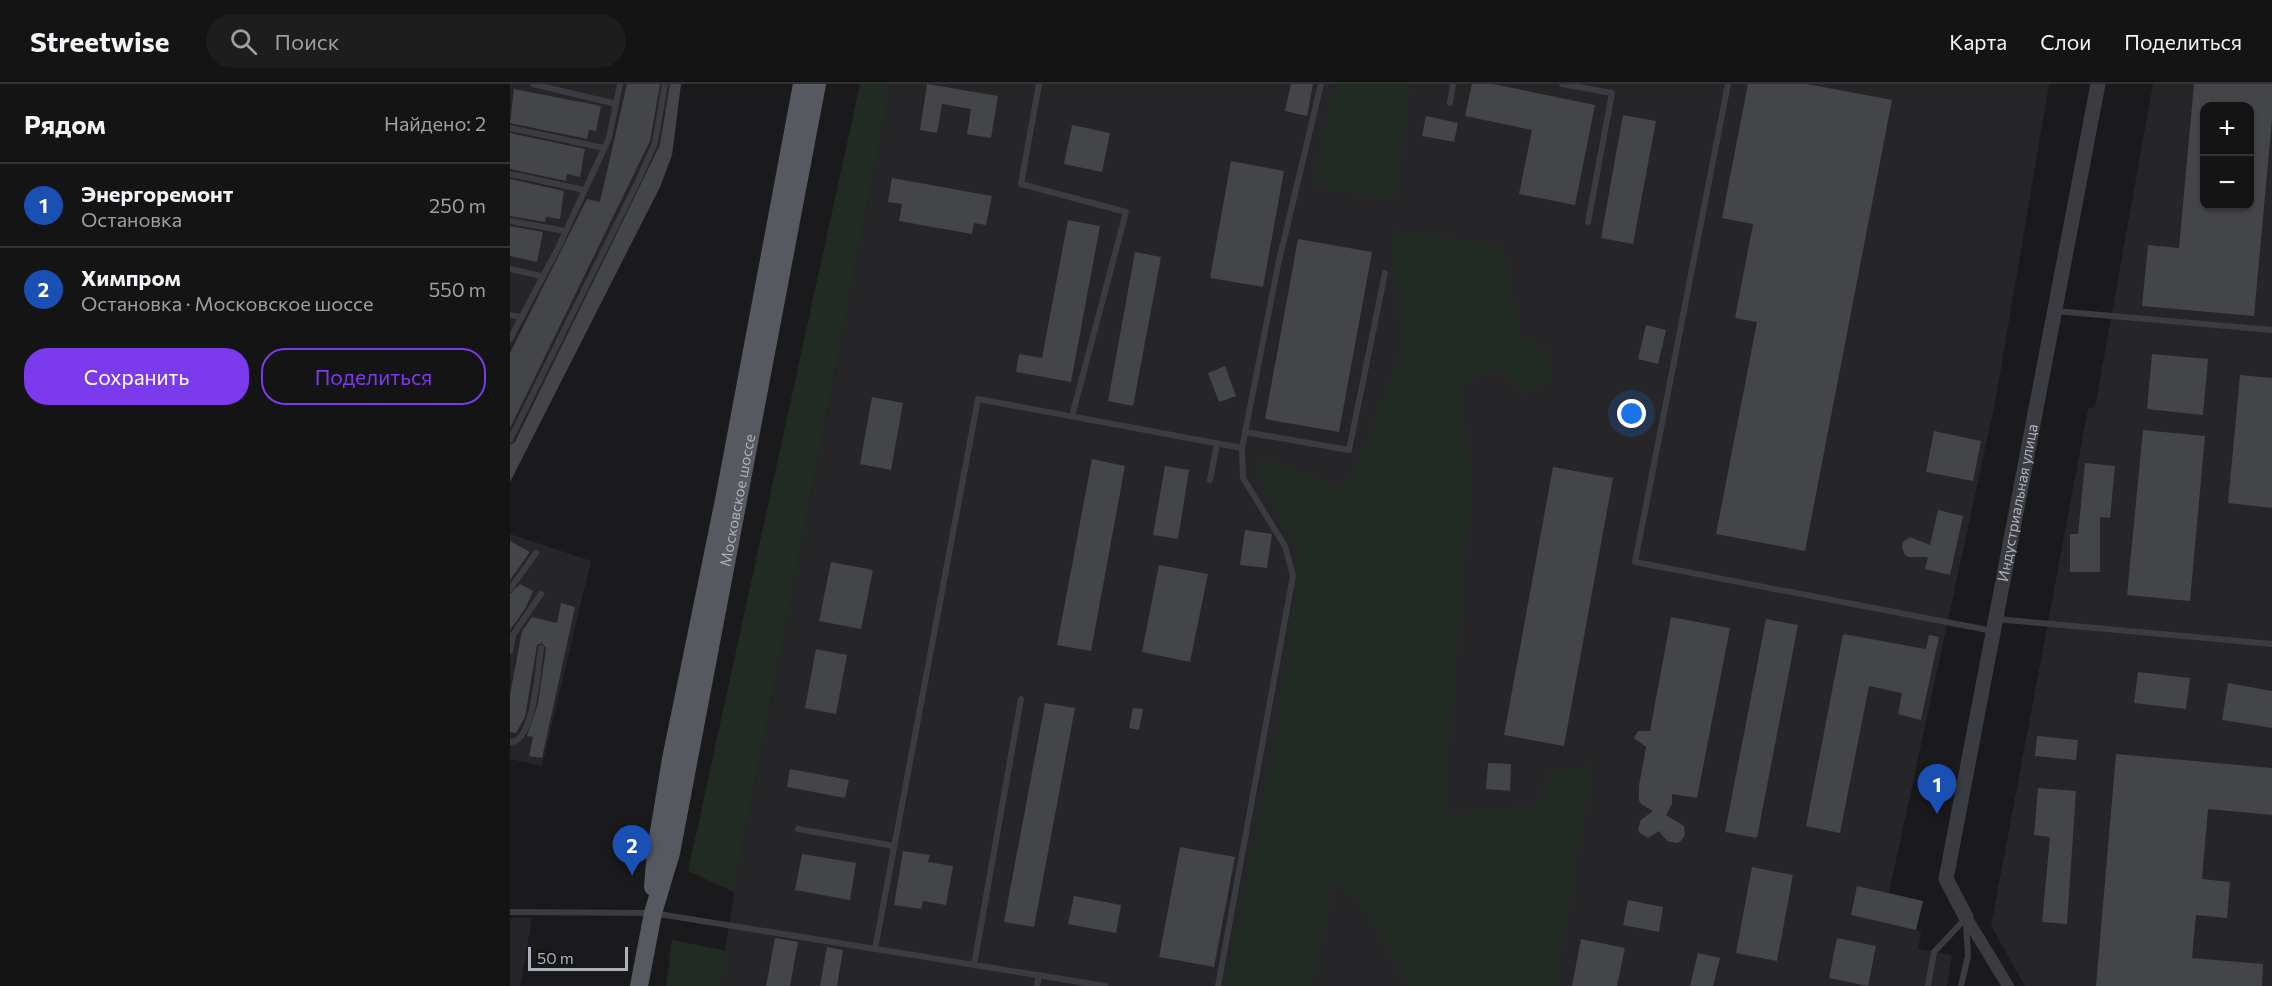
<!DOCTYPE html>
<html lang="ru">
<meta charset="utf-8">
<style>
body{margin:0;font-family:Commissioner,sans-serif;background:#1d1d1e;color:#f1f3f6}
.controls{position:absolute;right:18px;top:18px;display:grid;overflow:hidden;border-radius:12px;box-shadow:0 2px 4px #0004}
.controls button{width:54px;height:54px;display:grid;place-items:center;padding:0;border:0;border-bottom:2px solid #333334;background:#141415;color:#f1f3f6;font:30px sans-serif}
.scale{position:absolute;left:18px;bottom:15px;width:100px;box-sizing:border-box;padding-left:6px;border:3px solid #adb1bc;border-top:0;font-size:16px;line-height:21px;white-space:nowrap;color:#adb1bc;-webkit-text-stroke:4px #151517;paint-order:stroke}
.you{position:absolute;left:1122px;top:330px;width:21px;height:21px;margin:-15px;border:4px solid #fff;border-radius:50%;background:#1a73e8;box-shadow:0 0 0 9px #1a73e833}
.badge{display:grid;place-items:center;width:39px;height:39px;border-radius:50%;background:#7c3aed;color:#fff;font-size:20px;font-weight:700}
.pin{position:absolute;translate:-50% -50px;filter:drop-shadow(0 2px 3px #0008)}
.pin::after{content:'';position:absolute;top:32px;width:21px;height:18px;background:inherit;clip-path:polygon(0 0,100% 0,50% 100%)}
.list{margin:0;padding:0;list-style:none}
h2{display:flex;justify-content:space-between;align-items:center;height:78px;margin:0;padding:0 24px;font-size:26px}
h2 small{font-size:20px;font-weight:400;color:#9d9ea0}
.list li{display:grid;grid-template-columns:39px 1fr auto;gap:18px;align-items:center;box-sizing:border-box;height:84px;padding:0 24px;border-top:2px solid #333334}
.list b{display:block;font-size:22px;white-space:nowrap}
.list p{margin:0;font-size:20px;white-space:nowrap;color:#9d9ea0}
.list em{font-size:20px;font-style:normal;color:#9d9ea0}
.actions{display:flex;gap:12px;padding:18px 24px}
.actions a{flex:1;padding:14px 0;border:2px solid #7c3aed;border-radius:24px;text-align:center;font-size:21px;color:#7c3aed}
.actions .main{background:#7c3aed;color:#fff}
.icon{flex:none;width:33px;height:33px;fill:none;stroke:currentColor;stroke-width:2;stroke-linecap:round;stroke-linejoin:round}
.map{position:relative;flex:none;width:1762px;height:902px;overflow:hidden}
header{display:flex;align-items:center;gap:36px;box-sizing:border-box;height:84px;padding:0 30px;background:#141415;border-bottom:2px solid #333334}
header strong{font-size:28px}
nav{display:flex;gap:33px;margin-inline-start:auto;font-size:21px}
.search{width:420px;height:54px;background:#1d1d1e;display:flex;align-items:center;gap:15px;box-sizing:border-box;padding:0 21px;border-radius:33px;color:#9d9ea0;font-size:22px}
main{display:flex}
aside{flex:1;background:#141415}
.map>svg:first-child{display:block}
.built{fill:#262629;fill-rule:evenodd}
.green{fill:#222b23}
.building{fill:#444549;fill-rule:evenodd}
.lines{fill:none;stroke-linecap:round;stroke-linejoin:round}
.path{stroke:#414348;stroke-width:2;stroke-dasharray:3 4.5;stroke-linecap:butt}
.service{stroke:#3b3c41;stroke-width:6}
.minor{stroke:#3b3c41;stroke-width:12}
.tertiary{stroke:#3b3c41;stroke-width:15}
.primary{stroke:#575960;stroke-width:18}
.labels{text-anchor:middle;stroke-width:6;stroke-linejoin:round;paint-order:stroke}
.street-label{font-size:15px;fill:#adb1bc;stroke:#151517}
</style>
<header>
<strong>Streetwise</strong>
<div class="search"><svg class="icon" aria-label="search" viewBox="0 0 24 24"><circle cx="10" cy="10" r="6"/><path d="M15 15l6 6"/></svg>Поиск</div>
<nav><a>Карта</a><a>Слои</a><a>Поделиться</a></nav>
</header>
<main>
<aside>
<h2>Рядом<small>Найдено: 2</small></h2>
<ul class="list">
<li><span class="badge" style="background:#1a4fb4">1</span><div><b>Энергоремонт</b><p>Остановка</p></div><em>250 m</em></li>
<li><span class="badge" style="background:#1a4fb4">2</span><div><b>Химпром</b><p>Остановка · Московское шоссе</p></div><em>550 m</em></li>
</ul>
<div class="actions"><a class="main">Сохранить</a><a>Поделиться</a></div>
</aside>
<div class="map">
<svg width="1762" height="902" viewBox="0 0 1762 902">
<rect width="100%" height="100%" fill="#1a1a1c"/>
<g class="built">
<path d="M0,0H171L162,71L150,103L0,398Z"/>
<path d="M381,0H1539L1486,314L1379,809L1413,817L1406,846L1411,848L1408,865L1442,871L1437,902H210L224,808Z"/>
<path d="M1643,0H1762V902H1515L1481,842L1578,325L1585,323ZM1694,22H1740V122H1694Z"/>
<path d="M0,450L81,477L32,682L0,675Z"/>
<path d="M0,834H22L10,902H0Z"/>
</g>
<g class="green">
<path d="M350,0H381L224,808L178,787Z"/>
<path d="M825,0H900L885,115L803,102Z"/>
<path d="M882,146L993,162L1011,252L1036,266L1041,295L1015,310L992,285L951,298L961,405L939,654L935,731L1026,721L1040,688L1082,682L1045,902H898L857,827L825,798L801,902H714L768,641L790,464L753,406L747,371L836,405L892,269Z"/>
<path d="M162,856L217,867L210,902H156Z"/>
</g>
<g class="building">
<path d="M117,0H150L140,57L0,344V269L77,115L90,118Z"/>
<path d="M160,0H171L162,71L150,103L0,398V361L5,358L150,61Z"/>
<path d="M417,0L488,12L481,54L457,50L461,25L432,20L427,49L410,46Z"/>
<path d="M781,0H803L797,32L775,27Z"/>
<path d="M962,0H983L1085,21L1065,121L1009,110L1022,46L955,32Z"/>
<path d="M1238,0H1297L1382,16L1295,467L1206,450L1247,238L1225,234L1243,140L1212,134Z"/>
<path d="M1684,0H1762V36L1744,232L1632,222L1638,161L1669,164ZM1695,22H1740V122H1695Z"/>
<path d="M4,5L91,22L86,47L79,46L77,55L0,39Z"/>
<path d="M1113,31L1146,37L1123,160L1091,154Z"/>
<path d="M916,32L948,39L944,58L912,52Z"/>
<path d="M562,41L600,49L592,88L554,80Z"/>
<path d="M0,49L75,65L70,93L57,90L56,97L0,85Z"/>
<path d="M721,77L774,87L753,203L700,194Z"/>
<path d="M382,94L482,112L476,141L464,139L462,150L389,137L392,120L378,118Z"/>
<path d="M0,95L54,107L50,135L36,133L35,138L0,132Z"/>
<path d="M558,136L590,142L561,298L506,288L509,270L532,274Z"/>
<path d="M0,142L33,148L27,178L0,172Z"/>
<path d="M788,155L862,168L829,348L755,335Z"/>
<path d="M625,168L651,173L623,322L598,317Z"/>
<path d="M1136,241L1156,246L1148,280L1128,275Z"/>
<path d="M1642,270L1698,275L1693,331L1637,325Z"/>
<path d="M715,282L726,312L709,318L698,289Z"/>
<path d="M1730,291L1762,294V424L1718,419Z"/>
<path d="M362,313L393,319L381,386L350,380Z"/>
<path d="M1633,346L1695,352L1680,517L1617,511Z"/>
<path d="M1424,347L1471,357L1463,397L1416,388Z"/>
<path d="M582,375L615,382L581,567L547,561Z"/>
<path d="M1575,379L1605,382L1600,434L1590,433V488H1560V450H1568Z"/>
<path d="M655,382L679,386L668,455L643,451Z"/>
<path d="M1043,383L1103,394L1054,662L994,651Z"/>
<path d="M1428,426L1453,432L1440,491L1415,485L1418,473H1399L1395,471L1392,463L1393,458L1400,453L1420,461Z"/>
<path d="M735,446L762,450L757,484L730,481Z"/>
<path d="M0,457L20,468L0,496Z"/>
<path d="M321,478L363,486L351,545L309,537Z"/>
<path d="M649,481L698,490L680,578L632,568Z"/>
<path d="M10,500L23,507L15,525L0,546V510Z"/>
<path d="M51,519L65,523L32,674L19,672L23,653L17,652L28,620L36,564L32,559L27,561L15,633L6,649L0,648V611L12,547L22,533L47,539Z"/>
<path d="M1161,533L1220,544L1187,714L1162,710V720L1156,731L1174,742L1175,751L1170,758L1166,759L1157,757L1149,747L1138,754L1130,749L1128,745L1131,736L1143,727L1131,720L1129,716V702L1136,663L1124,654L1128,647H1140Z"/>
<path d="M1256,535L1288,541L1247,754L1215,748Z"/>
<path d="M1333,550L1416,565L1419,551L1429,553L1411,636L1388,630L1392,609L1359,602L1330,749L1296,742Z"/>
<path d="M306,565L337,571L326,630L295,624Z"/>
<path d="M1628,588L1680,594L1676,625L1624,619Z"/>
<path d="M1718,599L1762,607V644L1712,636Z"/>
<path d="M535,619L565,624L524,843L494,838Z"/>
<path d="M623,624L633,625L629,646L619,644Z"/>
<path d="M1527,652L1568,656L1566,676L1525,672Z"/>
<path d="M1606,670L1762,684V731L1698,725L1692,795L1720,798L1717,834L1686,831L1682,874L1753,880L1752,902H1586Z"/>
<path d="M978,679L1001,680L1000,707L976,705Z"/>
<path d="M280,685L339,696L335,714L277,703Z"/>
<path d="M1528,704L1566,707L1557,840L1532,838L1540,753L1524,751Z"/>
<path d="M670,763L725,773L704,883L649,873Z"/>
<path d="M393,767L420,771L418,778L443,782L436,821L413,817L411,825L384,821Z"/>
<path d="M292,770L346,779L340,816L285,806Z"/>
<path d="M1242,783L1283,791L1267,877L1226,869Z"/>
<path d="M1347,802L1413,817L1406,846L1341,831Z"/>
<path d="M564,812L611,821L606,849L558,840Z"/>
<path d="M1118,816L1153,823L1149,848L1113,841Z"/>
<path d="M265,854L288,858L280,902H256Z"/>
<path d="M1327,854L1366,862L1358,902L1319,894Z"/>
<path d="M1071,855L1115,864L1107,902H1062Z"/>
<path d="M317,863L333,866L327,902H310Z"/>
<path d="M1188,869L1210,874L1203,902H1180Z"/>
</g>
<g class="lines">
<path class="path" d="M122,791L128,762"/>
<g class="service">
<path d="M23,0L106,20"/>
<path d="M529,0L511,100L616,128L562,332"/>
<path d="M1052,0L1102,9L1078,138"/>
<path d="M1218,0L1125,478L1483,547"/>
<path d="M940,19L943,0"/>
<path d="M0,44L94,64"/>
<path d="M0,90L74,106"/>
<path d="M0,137L55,147"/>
<path d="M0,185L31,192"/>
<path d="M1545,227L1762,246"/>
<path d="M0,231L11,233"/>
<path d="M0,255L48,164L99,54L110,0"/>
<path d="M735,348L839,366L875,189"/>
<path d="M0,356L129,95L145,59L155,0"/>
<path d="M700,396L707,360"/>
<path d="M0,505L26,469"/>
<path d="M1486,535L1762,560"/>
<path d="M0,567L3,551L31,510"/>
<path d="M0,658C24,660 28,583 31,564"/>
<path d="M288,745L384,762"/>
<path d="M0,828L143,829L595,902"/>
<path d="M365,865L468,315L732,364"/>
<path d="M464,881L511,615"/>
<path d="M527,902L529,891"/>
<path d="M708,902L783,492L775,462L733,394L732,364L768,181L811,0"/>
<path d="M1418,902L1424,868L1456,834"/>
<path d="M1451,902L1458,872L1456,840"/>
</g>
<path class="minor" d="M1456,833L1498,902"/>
<path class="tertiary" id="s1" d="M1456,833L1436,795L1588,0"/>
<g class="primary">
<path d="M143,803L146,766L161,675L214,416L292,0"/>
<path id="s2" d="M129,902L143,829L161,769L307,0"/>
</g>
</g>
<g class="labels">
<g class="street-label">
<text dy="5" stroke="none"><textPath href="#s2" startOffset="496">Московское шоссе</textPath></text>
<text dy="5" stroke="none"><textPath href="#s1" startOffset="426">Индустриальная улица</textPath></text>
</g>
</g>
</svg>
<div class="controls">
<button>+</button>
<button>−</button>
</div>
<div class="scale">50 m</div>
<div class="you"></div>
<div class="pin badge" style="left:1427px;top:730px;background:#1a4fb4">1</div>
<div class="pin badge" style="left:122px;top:791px;background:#1a4fb4">2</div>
</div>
</main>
